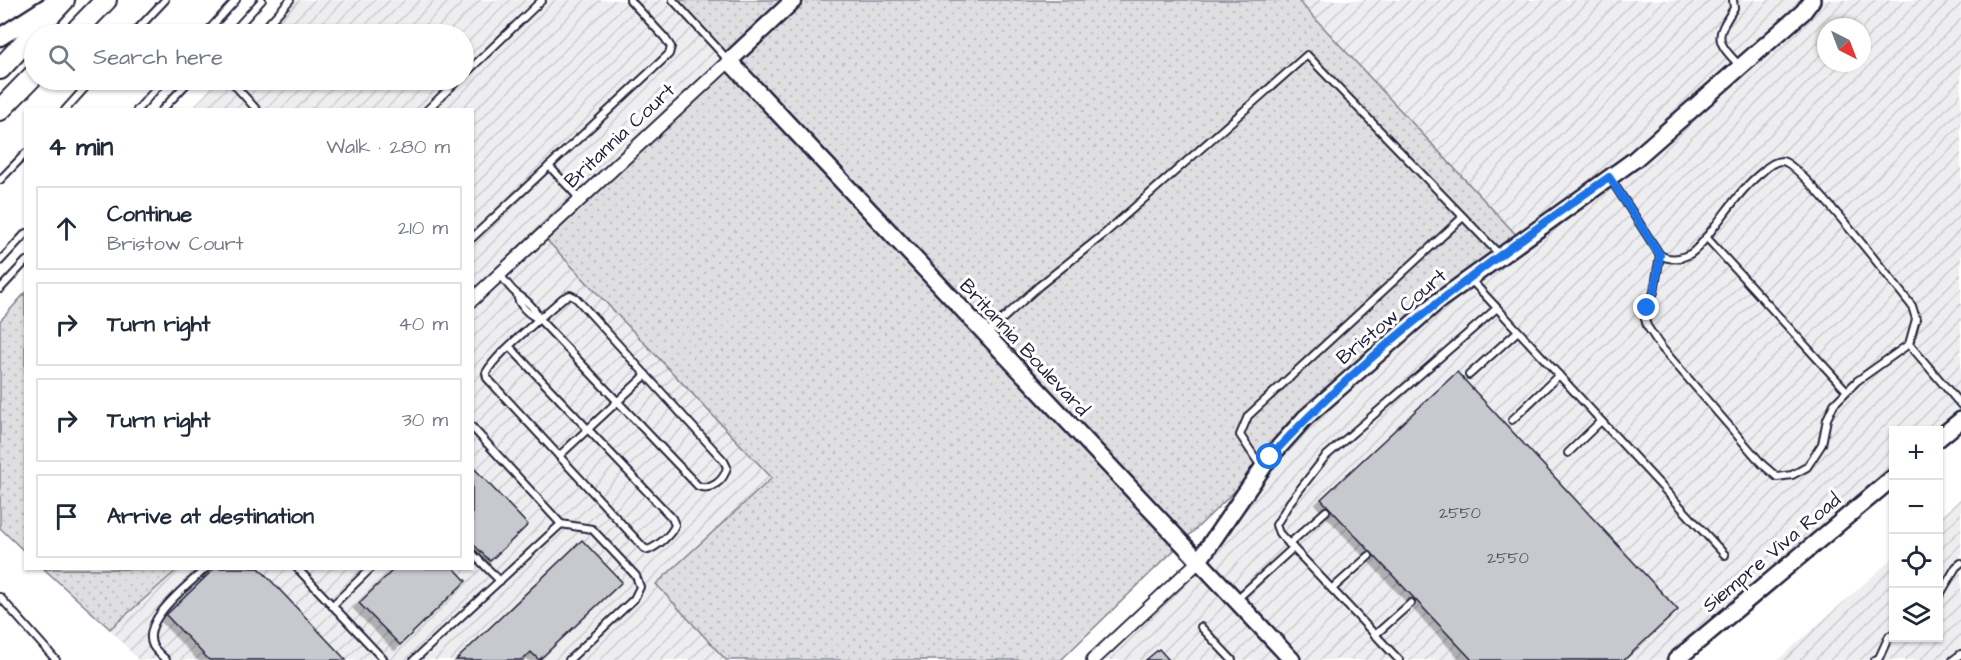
<!DOCTYPE html>
<meta charset="utf-8">
<style>
body{margin:0;font-family:"Architects Daughter",sans-serif;background:#f2f2f3;color:#1f2937}
.controls{position:absolute;right:18px;bottom:18px;display:grid;overflow:hidden;border-radius:0px;box-shadow:0 2px 4px #0004}
.controls button{width:54px;height:54px;display:grid;place-items:center;padding:0;border:0;border-bottom:2px solid #e0e1e3;background:#fff;color:#1f2937;font:30px sans-serif}
.compass{position:absolute;left:1817px;top:18px;width:54px;height:54px;border-radius:50%;background:#fff;box-shadow:0 2px 4px #0004;rotate:138deg}
.stop{position:absolute;width:18px;height:18px;margin:-14px;border:4px solid #1a73e8;border-radius:50%;background:#fff}
.stop.end{background:#1a73e8;border-color:#fff;box-shadow:0 2px 6px #0008}
.list{margin:0;padding:0;list-style:none}
h2{display:flex;justify-content:space-between;align-items:center;height:78px;margin:0;padding:0 24px;font-size:26px}
h2 small{font-size:20px;font-weight:400;color:#747a83}
.list li{display:grid;grid-template-columns:39px 1fr auto;gap:18px;align-items:center;box-sizing:border-box;height:84px;margin:0 12px 12px;padding:0 12px;border:2px solid #e0e1e3;border-radius:0px}
.list b{display:block;font-size:22px;white-space:nowrap}
.list p{margin:0;font-size:20px;white-space:nowrap;color:#747a83}
.list em{font-size:20px;font-style:normal;color:#747a83}
.icon{flex:none;width:33px;height:33px;fill:none;stroke:currentColor;stroke-width:2;stroke-linecap:round;stroke-linejoin:round}
.map{position:relative;flex:none;width:1961px;height:660px;overflow:hidden}
.search{position:absolute;background:#fff;box-shadow:0 2px 4px #0004;left:24px;top:24px;width:450px;height:66px;display:flex;align-items:center;gap:15px;box-sizing:border-box;padding:0 21px;border-radius:33px;color:#747a83;font-size:22px}
.panel{position:absolute;background:#fff;box-shadow:0 2px 4px #0004;left:24px;top:108px;width:450px;height:462px;border-radius:0px}
.map>svg:first-child{display:block}
.industrial{fill:url(#industrial-furrows);fill-rule:evenodd}
.grass{fill:url(#grass-dots);stroke:#80808e;stroke-width:1.5}
.building{fill:#c8c8cf;stroke:#22223b;stroke-width:1.5;filter:url(#shadow)}
.lines{fill:none;stroke-linecap:round;stroke-linejoin:round}
.service-casing{stroke:#22223b;stroke-width:10}
.minor-casing{stroke:#22223b;stroke-width:16}
.tertiary-casing{stroke:#22223b;stroke-width:20}
.secondary-casing{stroke:#22223b;stroke-width:21}
.trunk-casing{stroke:#22223b;stroke-width:24}
.service{stroke:#fff;stroke-width:6}
.minor{stroke:#fff;stroke-width:12}
.tertiary{stroke:#fff;stroke-width:15}
.secondary{stroke:#fff;stroke-width:16}
.trunk{stroke:#fff;stroke-width:20}
.route{stroke:#1a73e8;stroke-width:8}
.labels{text-anchor:middle;stroke-width:6;stroke-linejoin:round;paint-order:stroke}
.number-label{font-size:16px;fill:#4c4c60}
.street-label{font-size:20px;fill:#22223b;stroke:#fff}
</style>
<div class="map">
<svg width="1961" height="660" viewBox="0 0 1961 660">
<defs>
<pattern id="industrial-furrows" width="10" height="10" patternUnits="userSpaceOnUse" patternTransform="scale(1.5)"><rect width="10" height="10" fill="#eeeef1"/><path d="M-1 1l2-2M0 10L10 0M9 11l2-2" fill="none" stroke="#ccccd0"/></pattern>
<pattern id="grass-dots" width="8" height="8" patternUnits="userSpaceOnUse" patternTransform="scale(1.5)"><rect width="8" height="8" fill="#dfdfe2"/><path d="M2 2h.1M6 6h.1" fill="none" stroke="#bfbfc3" stroke-width="1.8" stroke-linecap="round"/></pattern>
<filter id="shadow"><feDropShadow dx="-5.5" dy="5.5" stdDeviation="0" flood-color="#0004"/></filter>
</defs>
<rect width="100%" height="100%" fill="#fff"/>
<filter id="ink" filterUnits="userSpaceOnUse"><feTurbulence type="fractalNoise" baseFrequency=".0167" numOctaves="2"/><feDisplacementMap in="SourceGraphic" scale="12" xChannelSelector="R" yChannelSelector="G"/><feConvolveMatrix kernelMatrix="1 2 1 2 8 2 1 2 1" color-interpolation-filters="sRGB"/></filter>
<g filter="url(#ink)">
<g class="industrial">
<path d="M289,0H669L729,61L543,235L772,478L657,584L726,660H138L110,629L178,569L472,568V110H199L195,105L218,80H464V34H258Z"/>
<path d="M1299,0H1961V420L1938,430H1894L1893,477L1676,660H1093L1198,562L1270,457L1437,302L1520,240ZM1826,27H1862V63H1826Z"/>
<path d="M1961,498V660H1778L1893,558L1894,638H1938L1939,518Z"/>
</g>
<g class="grass">
<path d="M672,0H1298L1521,240L1437,302L1270,457L1061,660H726L656,584L772,478L542,235L729,61Z"/>
<path d="M25,293V552L0,528V321Z"/>
<path d="M44,569H178L110,629Z"/>
</g>
<g class="building">
<path d="M1457,372L1678,610L1624,660H1472L1321,499Z"/>
<path d="M472,466L528,525L490,561L472,543Z"/>
<path d="M582,540L622,582L539,660L531,652L523,660H456Z"/>
<path d="M215,568H259L346,660H209L166,615Z"/>
<path d="M395,568H454L466,581L400,645L359,603Z"/>
<path d="M1159,649L1169,660H1146Z"/>
</g>
<g class="lines">
<defs>
<g id="service">
<path d="M673,0L729,61"/>
<path d="M1733,0L1734,8C1715,38 1715,40 1740,66"/>
<path d="M133,34L165,0"/>
<path d="M205,34L236,0"/>
<path d="M231,34L262,0"/>
<path d="M259,34L290,0"/>
<path d="M464,75L542,0"/>
<path d="M230,80L257,110"/>
<path d="M65,110L92,80"/>
<path d="M137,110L164,80"/>
<path d="M162,110L190,80"/>
<path d="M427,110L458,80"/>
<path d="M549,166L580,199"/>
<path d="M1610,178L1660,255C1670,261 1680,259 1690,254C1700,248 1707,236 1714,227C1729,208 1743,187 1762,172C1767,167 1774,161 1782,161C1800,162 1895,285 1912,306L1916,319L1909,344L1961,405"/>
<path d="M0,180L26,153"/>
<path d="M1706,237L1846,390"/>
<path d="M472,238L669,54L671,47L665,38L630,0"/>
<path d="M1660,255L1654,292L1647,308L1645,319L1647,326L1661,347L1762,464L1777,477L1792,475L1807,467L1822,444L1827,419L1834,404L1857,381L1909,344"/>
<path d="M0,261L26,233"/>
<path d="M500,275C505,280 510,289 517,294C526,300 535,307 539,319C529,315 518,305 517,294"/>
<path d="M0,289L26,261"/>
<path d="M1497,308L1725,555"/>
<path d="M987,333L1039,286L1103,235L1307,55L1500,255"/>
<path d="M510,347L672,518L675,525C671,535 658,546 648,550L644,548L487,378L486,373C495,356 524,333 539,319L698,486C711,491 724,481 727,467L724,461L576,298L570,295L563,298L539,319"/>
<path d="M1469,375L1518,331"/>
<path d="M1512,420L1559,375"/>
<path d="M1568,453L1601,421"/>
<path d="M559,456L646,375"/>
<path d="M1262,468L1240,435L1248,416L1463,217"/>
<path d="M561,524L592,529L636,576L640,587L634,599L569,660"/>
<path d="M1289,544L1326,511"/>
<path d="M472,553L500,581"/>
<path d="M297,568L384,660"/>
<path d="M1332,589L1369,556"/>
<path d="M0,597L56,660"/>
<path d="M1938,598L1956,567L1961,563"/>
<path d="M1236,600L1293,548"/>
<path d="M332,606L371,568"/>
<path d="M1201,627L1232,660"/>
<path d="M1375,635L1411,603"/>
<path d="M166,660C162,656 156,651 153,646C140,620 190,584 206,568"/>
<path d="M414,660L561,524L472,427"/>
<path d="M1399,660L1279,533L1276,525L1290,502L1325,457L1497,308L1471,280"/>
<path d="M1875,660L1879,658L1889,636L1894,634"/>
<path d="M1953,660L1961,654"/>
</g>
<g id="minor">
<path d="M472,300L729,61"/>
<path d="M1093,660L1198,562"/>
</g>
<g id="tertiary">
<path d="M794,0L729,61L1292,660"/>
<path d="M1938,439L1961,420"/>
<path d="M1198,562L1270,457L1305,418L1437,302L1634,160L1803,12L1812,0"/>
<path d="M1676,660L1894,477"/>
</g>
<path id="secondary" d="M0,37L58,0"/>
<g id="trunk">
<path d="M73,34L106,0"/>
<path d="M0,69L64,0"/>
<path d="M0,110L34,75"/>
</g>
</defs>
<use href="#service" class="service-casing"/>
<use href="#minor" class="minor-casing"/>
<use href="#tertiary" class="tertiary-casing"/>
<use href="#secondary" class="secondary-casing"/>
<use href="#trunk" class="trunk-casing"/>
<use href="#service" class="service"/>
<use href="#minor" class="minor"/>
<use href="#tertiary" class="tertiary"/>
<use href="#secondary" class="secondary"/>
<use href="#trunk" class="trunk"/>
</g>
</g>
<g class="lines" filter="url(#ink)">
<path class="route" d="M1270,457C1369,348 1489,261 1609,177L1660,255L1654,292L1647,308"/>
</g>
<g class="labels">
<g class="number-label">
<text x="1460" y="518">2550</text>
<text x="1508" y="563">2550</text>
</g>
<g class="street-label">
<text transform="translate(619 135) rotate(-43)" y="7">Britannia Court</text>
<text transform="translate(1391 316) rotate(-40)" y="7">Bristow Court</text>
<text transform="translate(1025 347) rotate(47)" y="7">Britannia Boulevard</text>
<text transform="translate(1771 552) rotate(-40)" y="7">Siempre Viva Road</text>
</g>
</g>
</svg>
<div class="controls">
<button>+</button>
<button>−</button>
<button><svg class="icon" aria-label="locate" viewBox="0 0 24 24"><circle cx="12" cy="12" r="6"/><path d="M12 2v4M12 18v4M2 12h4M18 12h4"/></svg></button>
<button><svg class="icon" aria-label="layers" viewBox="0 0 24 24"><path d="M12 4l9 5-9 5-9-5zM3 14l9 5 9-5"/></svg></button>
</div>
<svg class="compass" viewBox="-18 -18 36 36"><path d="M0-13l5 13h-10z" fill="#e53935"/><path d="M0 13l5-13h-10z" fill="#747a83"/></svg>
<div class="stop" style="left:1270px;top:457px"></div>
<div class="stop end" style="left:1647px;top:308px"></div>
<div class="search"><svg class="icon" aria-label="search" viewBox="0 0 24 24"><circle cx="10" cy="10" r="6"/><path d="M15 15l6 6"/></svg>Search here</div>
<section class="panel">
<h2>4 min<small>Walk · 280 m</small></h2>
<ul class="list">
<li><svg class="icon" aria-label="ahead" viewBox="0 0 24 24"><path d="M12 20V5M6 11l6-6 6 6"/></svg><div><b>Continue</b><p>Bristow Court</p></div><em>210 m</em></li>
<li><svg class="icon" aria-label="right" viewBox="0 0 24 24"><path d="M7 20v-9h11M14 6l5 5-5 5"/></svg><div><b>Turn right</b></div><em>40 m</em></li>
<li><svg class="icon" aria-label="right" viewBox="0 0 24 24"><path d="M7 20v-9h11M14 6l5 5-5 5"/></svg><div><b>Turn right</b></div><em>30 m</em></li>
<li><svg class="icon" aria-label="arrive" viewBox="0 0 24 24"><path d="M6 21V4h12l-3 4 3 4H6"/></svg><div><b>Arrive at destination</b></div></li>
</ul>
</section>
</div>
